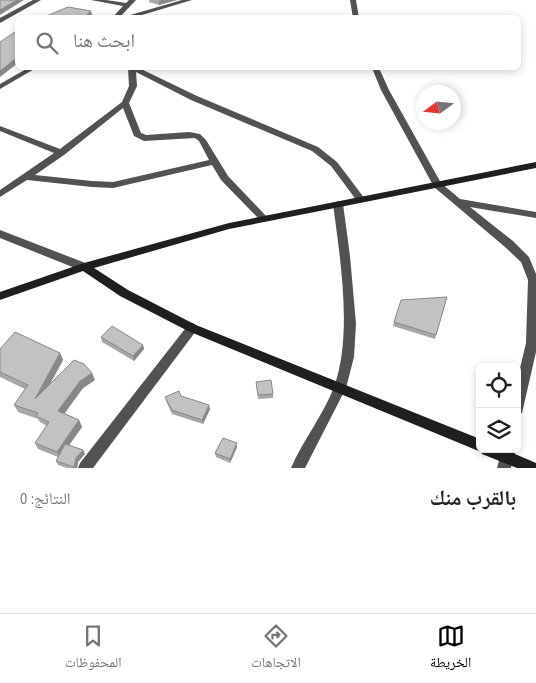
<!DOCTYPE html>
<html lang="ar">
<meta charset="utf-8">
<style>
body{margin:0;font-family:"PT Sans Narrow","Noto Naskh Arabic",sans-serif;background:#f2f2f2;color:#202124;direction:rtl}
.controls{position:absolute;right:15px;bottom:15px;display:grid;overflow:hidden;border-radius:8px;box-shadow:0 2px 8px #0003}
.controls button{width:45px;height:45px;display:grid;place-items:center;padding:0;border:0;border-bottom:1px solid #e0e0e0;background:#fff;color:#202124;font:25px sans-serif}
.compass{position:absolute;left:416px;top:85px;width:45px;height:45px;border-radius:50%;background:#fff;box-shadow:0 2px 8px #0003;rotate:255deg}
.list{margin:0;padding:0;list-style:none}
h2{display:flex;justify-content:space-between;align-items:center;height:65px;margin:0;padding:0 20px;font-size:21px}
h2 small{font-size:16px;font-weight:400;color:#757577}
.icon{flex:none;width:28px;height:28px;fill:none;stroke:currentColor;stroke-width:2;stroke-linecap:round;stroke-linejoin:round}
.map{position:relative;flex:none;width:536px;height:468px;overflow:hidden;direction:ltr}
.search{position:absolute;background:#fff;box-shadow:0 2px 8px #0003;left:15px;right:15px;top:15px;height:55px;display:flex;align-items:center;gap:12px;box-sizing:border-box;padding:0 18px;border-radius:8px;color:#757577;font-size:19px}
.sheet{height:145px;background:#fff}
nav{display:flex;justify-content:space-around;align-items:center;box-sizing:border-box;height:70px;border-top:1px solid #e0e0e0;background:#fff;font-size:14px;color:#757577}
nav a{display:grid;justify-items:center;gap:2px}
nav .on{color:#000}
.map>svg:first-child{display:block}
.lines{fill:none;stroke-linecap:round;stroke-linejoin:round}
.street{fill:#525252;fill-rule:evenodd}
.secondary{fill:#1f1f1f;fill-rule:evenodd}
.wall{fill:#a7a7a7}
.shaded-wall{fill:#888}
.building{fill:#c2c2c2;stroke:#888}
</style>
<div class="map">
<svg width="536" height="468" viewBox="0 0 536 468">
<rect width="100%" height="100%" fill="#fff"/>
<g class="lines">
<g class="street">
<path d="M33,0H41L0,23V18Z"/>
<path d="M91,0H106L126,3L129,0H136L119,18H112L123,6Z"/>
<path d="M182,0H192L132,18H120Z"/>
<path d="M350,0H356L359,18H353Z"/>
<path d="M28,68H36L0,89V84Z"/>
<path d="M128,68H139L197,96L318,147L337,162L365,199L360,202L357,201L331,166L312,151L191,100L136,72L137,86L129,103L141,133L146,135L189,132L200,134L206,140L228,176L267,217L269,219L267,221H261L221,180L212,165L113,188L92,187L27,180L0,197V190L54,153L0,131V126L60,149L122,102L129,86ZM123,108L134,136L144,141L195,138L199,141L209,160L113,182L92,181L35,175L64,155Z"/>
<path d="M372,68H379L389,90L441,183L460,199L536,212V218L470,207L513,241L529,257L536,274V352L522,413L517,415V381L526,343L528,280L521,262L505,247L434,187L381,90Z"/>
<path d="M338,201L343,204L350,256L356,324L354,357L346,388L305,468H291C303,440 324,414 334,387C353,335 340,258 333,204Z"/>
<path d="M0,230L88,264L89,267L88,270H80L0,238Z"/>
<path d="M192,323L196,325L198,328L196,331L93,468H78L80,463L188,325Z"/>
<path d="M502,449H516L511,468H497Z"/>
</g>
<path class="secondary" d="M536,162V168L229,229L94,268L128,290L196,325L480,439V449H503L536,463V468H517L482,454L481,452L188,331L120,296L83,271L0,300V292L84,263L229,223Z"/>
</g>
<g class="wall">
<path d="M149,0H177L159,5L149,2Z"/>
<path d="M447,297L435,339L393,326L394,322Z"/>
<path d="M101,337L143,345L144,349L134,361L102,342Z"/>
<path d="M0,349L60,353L63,360L50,384L95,380L83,388L64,413L79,420L82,427L69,445L83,450L85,454L78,462L77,468H67L58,465L56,461L58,457L38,449L35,443L47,426L40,422L38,419L18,412L14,405L25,389L0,377Z"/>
<path d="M256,382L273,394V398L258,399Z"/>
<path d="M181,396L210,409L203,424L172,414L166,401L165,397Z"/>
<path d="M237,447L230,463L216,457L215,453Z"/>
</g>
<g class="shaded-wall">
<path d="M17,0H24L0,15V10Z"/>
<path d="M162,0H177L159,5V1Z"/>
<path d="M91,11L92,15L89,18H83Z"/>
<path d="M17,57L18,63L0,77V71Z"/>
<path d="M143,345L144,349L134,361L133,356Z"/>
<path d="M60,353L63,360L38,406L35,399Z"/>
<path d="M92,373L95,380L83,388L62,417L58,411L80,381Z"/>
<path d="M209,405L210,409L203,424L202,420Z"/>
<path d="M79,420L82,427L60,458L57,452Z"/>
<path d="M237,443V447L230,463V459Z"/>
<path d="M83,450L85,454L78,462L77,468H75L74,467L76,458Z"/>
</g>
<g class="building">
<path d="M0,0H17L0,10Z"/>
<path d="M68,7L91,11L83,18H42Z"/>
<path d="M18,30V57L0,71V42Z"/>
<path d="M447,297L436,335L394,322L401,300Z"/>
<path d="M112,326L143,345L133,356L101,337Z"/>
<path d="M15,332L60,353L35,399L74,360L84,364L92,373L80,381L58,411L79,420L57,452L35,443L49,422L36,416L38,413L14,405L28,385L0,372V349Z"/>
<path d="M271,380L273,394L258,395L256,382Z"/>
<path d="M179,391L181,396L209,405L202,420L172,410L165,397Z"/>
<path d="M223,438L237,443L230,459L215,453Z"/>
<path d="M65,444L83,450L76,458L74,467L56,461Z"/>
</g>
</svg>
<div class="controls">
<button><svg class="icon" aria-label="locate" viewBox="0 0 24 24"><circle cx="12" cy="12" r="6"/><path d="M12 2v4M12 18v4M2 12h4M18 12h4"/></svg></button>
<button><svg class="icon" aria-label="layers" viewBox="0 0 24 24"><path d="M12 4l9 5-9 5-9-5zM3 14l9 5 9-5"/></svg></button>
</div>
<svg class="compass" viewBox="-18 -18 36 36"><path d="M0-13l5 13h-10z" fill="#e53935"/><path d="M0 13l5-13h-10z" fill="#757577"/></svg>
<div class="search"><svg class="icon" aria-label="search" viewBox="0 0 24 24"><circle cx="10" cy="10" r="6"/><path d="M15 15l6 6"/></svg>ابحث هنا</div>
</div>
<section class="sheet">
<h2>بالقرب منك<small>النتائج: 0</small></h2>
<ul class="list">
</ul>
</section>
<nav>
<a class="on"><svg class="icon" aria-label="map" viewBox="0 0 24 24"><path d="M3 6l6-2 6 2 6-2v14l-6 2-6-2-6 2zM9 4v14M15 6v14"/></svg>الخريطة</a>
<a><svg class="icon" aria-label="directions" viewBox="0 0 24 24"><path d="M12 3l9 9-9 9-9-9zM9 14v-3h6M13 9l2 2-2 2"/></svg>الاتجاهات</a>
<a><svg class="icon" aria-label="saved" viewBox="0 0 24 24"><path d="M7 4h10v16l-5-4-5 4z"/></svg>المحفوظات</a>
</nav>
